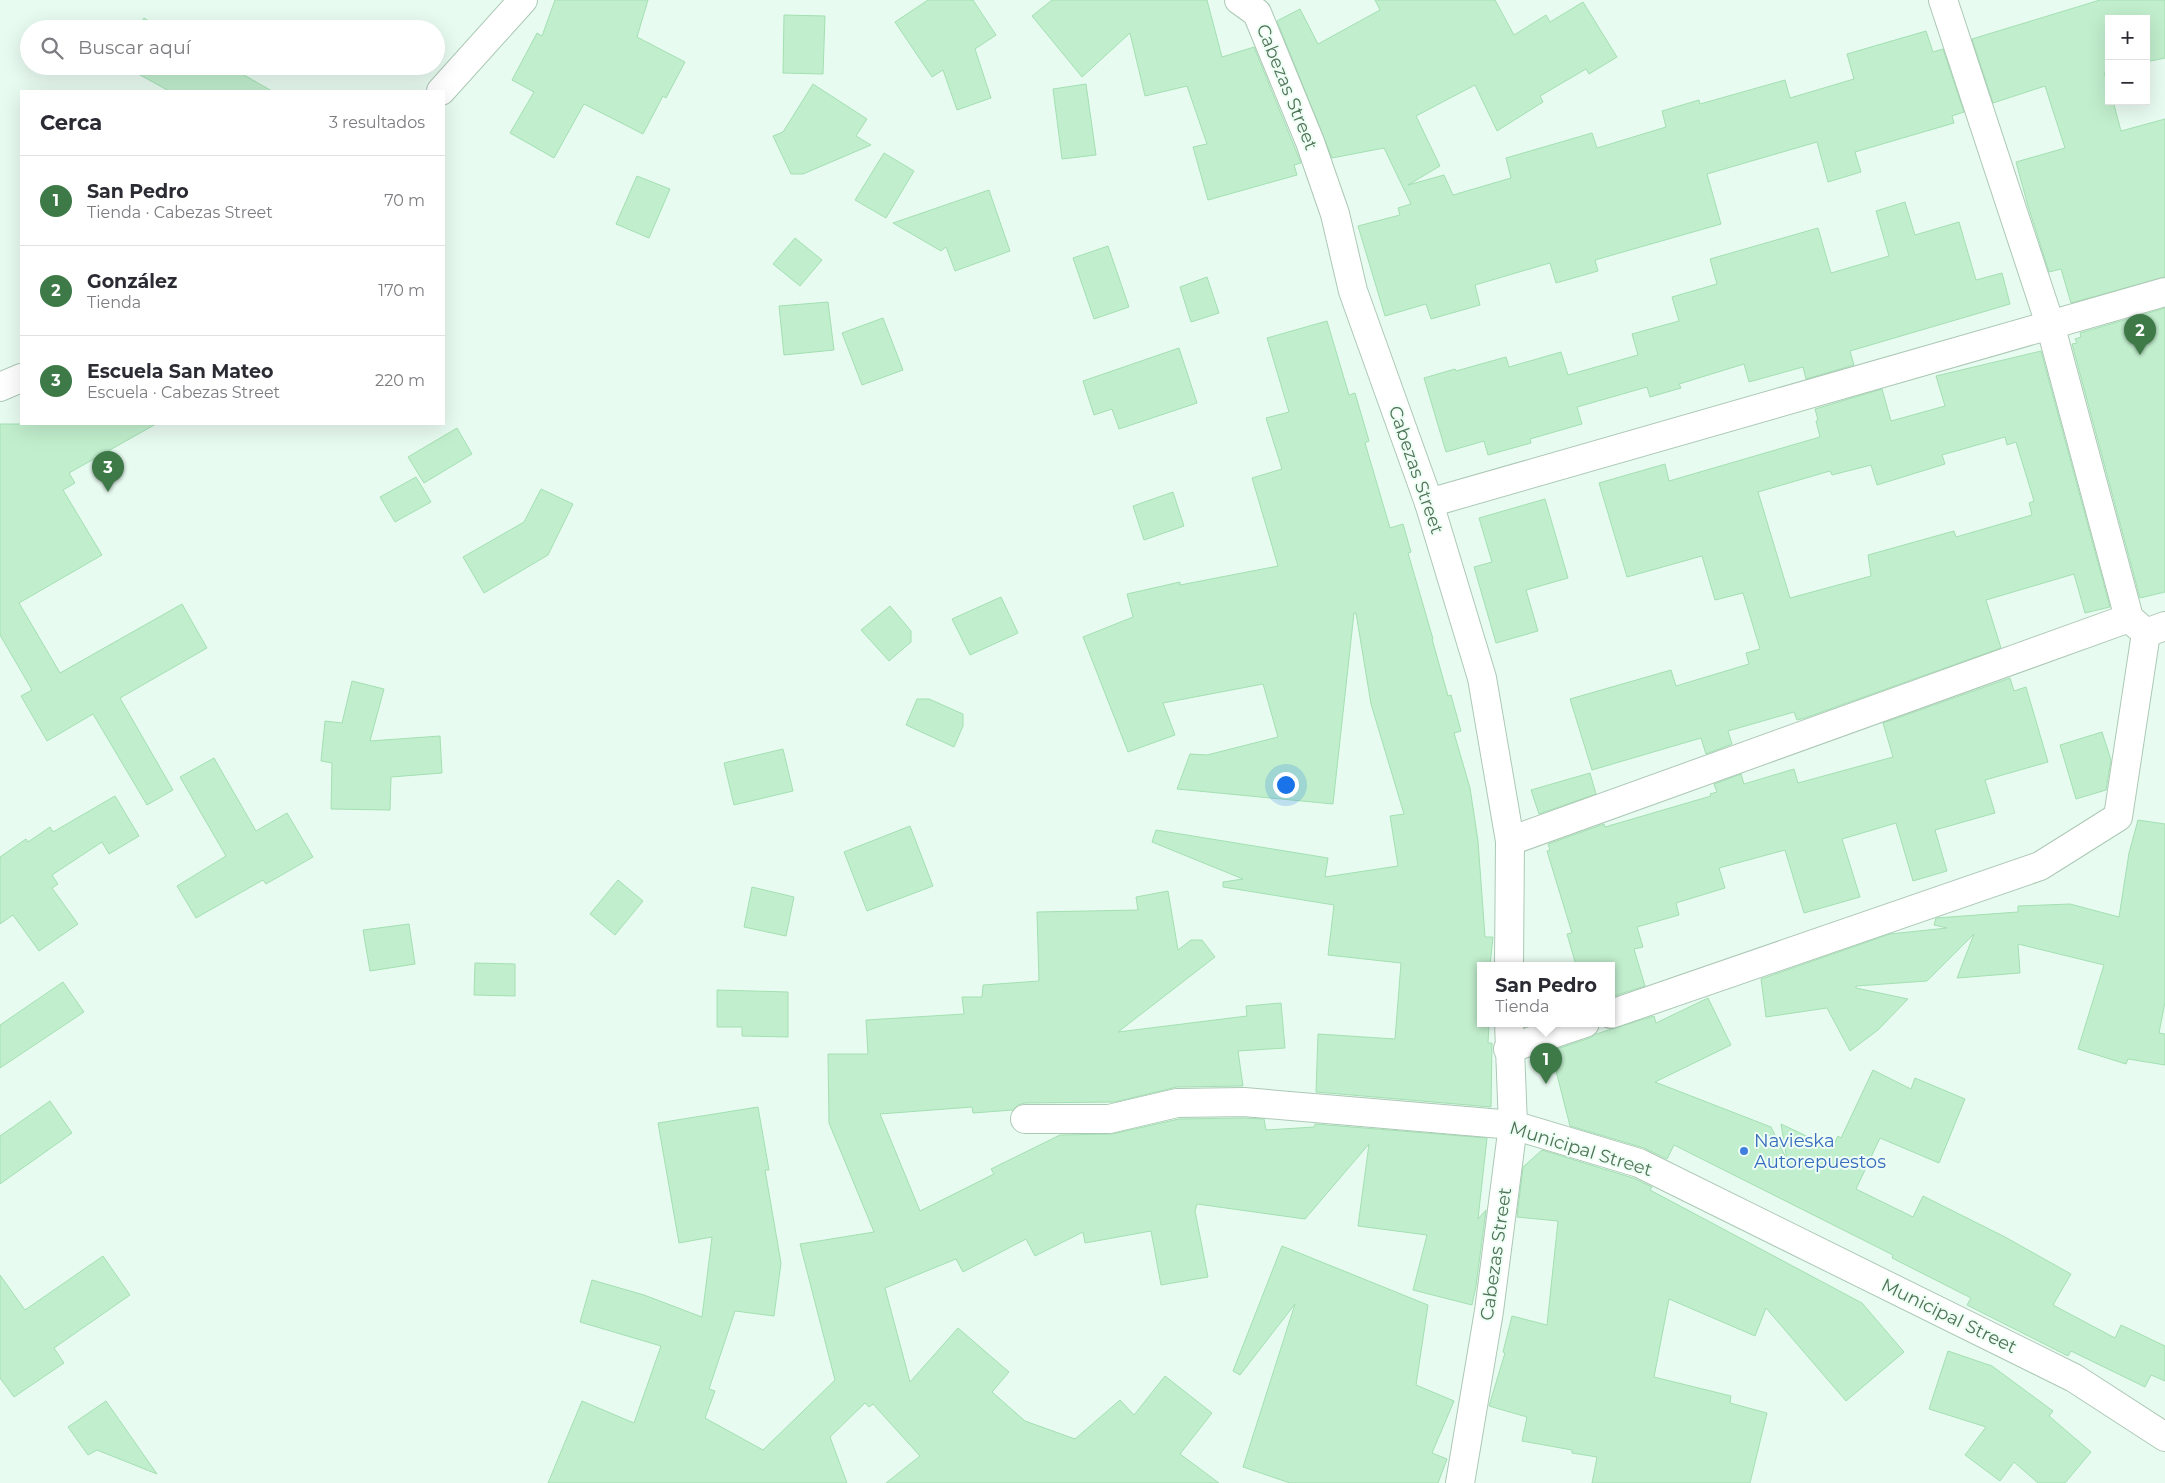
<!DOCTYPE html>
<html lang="es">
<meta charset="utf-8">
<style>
body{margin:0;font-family:Montserrat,sans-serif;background:#f7f7f7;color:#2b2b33}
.controls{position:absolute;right:15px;top:15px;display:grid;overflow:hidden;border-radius:0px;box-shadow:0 5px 20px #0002}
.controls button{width:45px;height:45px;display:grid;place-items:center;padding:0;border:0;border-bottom:1px solid #e1e1e2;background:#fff;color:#2b2b33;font:25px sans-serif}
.you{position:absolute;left:1285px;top:784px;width:18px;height:18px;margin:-12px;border:4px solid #fff;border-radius:50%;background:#1a73e8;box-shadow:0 0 0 8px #1a73e833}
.badge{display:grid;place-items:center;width:32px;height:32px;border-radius:50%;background:#3e7a48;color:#fff;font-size:16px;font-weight:700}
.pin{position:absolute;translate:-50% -41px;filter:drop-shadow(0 1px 2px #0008)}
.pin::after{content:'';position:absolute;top:26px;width:18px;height:15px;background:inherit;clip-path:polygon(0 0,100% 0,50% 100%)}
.popup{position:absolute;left:1477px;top:962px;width:138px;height:65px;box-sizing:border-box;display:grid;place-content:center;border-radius:0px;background:#fff;filter:drop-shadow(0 1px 4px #0005);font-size:16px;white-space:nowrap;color:#7c7c81}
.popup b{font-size:19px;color:#2b2b33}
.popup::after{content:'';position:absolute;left:50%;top:100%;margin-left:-10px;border:10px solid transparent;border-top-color:#fff}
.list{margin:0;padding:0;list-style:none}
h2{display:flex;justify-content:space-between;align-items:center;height:65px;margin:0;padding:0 20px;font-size:21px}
h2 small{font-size:16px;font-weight:400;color:#7c7c81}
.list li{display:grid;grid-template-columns:32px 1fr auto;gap:15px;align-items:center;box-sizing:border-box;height:90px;padding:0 20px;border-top:1px solid #e1e1e2}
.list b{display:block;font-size:19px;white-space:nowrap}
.list p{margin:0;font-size:16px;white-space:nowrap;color:#7c7c81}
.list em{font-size:16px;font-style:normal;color:#7c7c81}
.icon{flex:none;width:28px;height:28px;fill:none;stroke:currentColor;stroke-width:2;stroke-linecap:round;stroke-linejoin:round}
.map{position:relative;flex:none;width:2165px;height:1483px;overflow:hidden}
.search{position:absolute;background:#fff;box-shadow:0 5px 20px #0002;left:20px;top:20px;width:425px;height:55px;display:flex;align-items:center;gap:12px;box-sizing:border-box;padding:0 18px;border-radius:28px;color:#7c7c81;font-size:19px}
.panel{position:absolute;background:#fff;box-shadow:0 5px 20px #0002;left:20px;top:90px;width:425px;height:335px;border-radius:0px}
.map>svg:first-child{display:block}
.building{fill:#c1eecd;stroke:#a3e0b2;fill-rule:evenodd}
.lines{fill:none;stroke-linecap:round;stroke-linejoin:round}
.minor-casing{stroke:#acc9b5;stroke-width:30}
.minor{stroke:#fff;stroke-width:28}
.shop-dot{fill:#3f7fe0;stroke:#eefef5;stroke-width:2}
.labels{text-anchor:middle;stroke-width:4;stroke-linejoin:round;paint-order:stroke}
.street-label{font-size:18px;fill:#4e7356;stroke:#eefef5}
.shop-label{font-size:18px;fill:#366cbe;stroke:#eefef5;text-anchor:start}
</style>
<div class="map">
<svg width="2165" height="1483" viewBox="0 0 2165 1483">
<rect width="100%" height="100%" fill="#e8fbf1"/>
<g class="building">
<path d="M555,0H648L637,37L685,62L666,98L663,96L643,134L584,104L554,158L510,133L534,92L512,80L537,33L542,36Z"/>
<path d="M928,0H973L996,35L975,49L991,98L957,110L943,70L932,77L895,22Z"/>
<path d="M1052,0H1207L1222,57L1254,47L1301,163L1294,165L1297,175L1208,200L1193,147L1207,144L1187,86L1145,96L1130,33L1082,77L1032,16Z"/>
<path d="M1375,0H1495L1514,35L1546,15L1550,22L1583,2L1617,57L1589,74L1586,69L1540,96L1543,102L1497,131L1475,85L1416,116L1440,166L1408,185L1444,175L1453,195L1511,178L1506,158L1592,133L1597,148L1666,127L1662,111L1699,100L1700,104L1785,80L1790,98L1854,79L1847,54L1926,31L1933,52L1943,49L1964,112L1952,116L1954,123L1855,152L1861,172L1828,182L1817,142L1707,174L1721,224L1595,260L1598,271L1556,283L1550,263L1475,285L1480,305L1431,319L1426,304L1385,316L1358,226L1400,215L1398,208L1411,204L1384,148L1332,158L1277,21L1300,9L1318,44L1380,10Z"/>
<path d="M2100,0H2165V58L2146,62V19H2109V72L2104,73L2109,88V101H2113L2121,131L2165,119V277L2071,303L2061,269L2049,272L2028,206L2016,162L2065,148L2045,86L1993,103L1972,39Z"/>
<path d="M784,15L825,16L823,74L783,73Z"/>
<path d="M144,18L162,29H138Z"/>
<path d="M124,66H228L272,91H169Z"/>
<path d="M813,84L867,119L856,136L871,145L803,174H791L773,136L783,132Z"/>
<path d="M1086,84L1096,155L1062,159L1053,89Z"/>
<path d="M884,153L914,171L886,218L855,200Z"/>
<path d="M637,176L670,189L649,238L616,224Z"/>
<path d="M989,190L1010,251L955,271L946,247L941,251L893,223Z"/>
<path d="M1905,202L1915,235L1959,222L1976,280L2002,273L2010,304L1850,351L1854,365L1806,379L1803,367L1749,382L1744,364L1679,384L1681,388L1650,397L1647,387L1577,407L1582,424L1530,439L1531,443L1488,455L1484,441L1446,452L1424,378L1455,369L1456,371L1506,357L1509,367L1561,352L1568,375L1638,355L1632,334L1679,321L1672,297L1717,284L1710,259L1818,228L1831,273L1889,256L1876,211Z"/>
<path d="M795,238L822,260L800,286L773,264Z"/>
<path d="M1108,246L1129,307L1094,319L1073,258Z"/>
<path d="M1207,277L1219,313L1191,322L1180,287Z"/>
<path d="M828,302L834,350L784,355L779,306Z"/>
<path d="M2165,308V592L2140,598L2072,344L2077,343L2075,339L2081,337L2080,333Z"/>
<path d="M883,318L903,370L862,385L842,333Z"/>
<path d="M1327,321L1349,395L1355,393L1369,441L1365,443L1390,528L1403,524L1411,552L1408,553L1433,639H1432L1448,696L1451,695L1461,731L1454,733L1470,788L1478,841L1485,937H1493L1490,965H1481V1023H1489L1488,1043H1492L1491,1107L1316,1092L1318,1034L1395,1039L1401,963L1328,955L1334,905L1223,887V882L1243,879L1152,842L1156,830L1328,858L1325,877L1398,866L1390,816L1404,814L1371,704L1356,613H1354L1333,804L1177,789L1190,754L1207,755L1278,737L1263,684L1163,703L1175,735L1128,752L1083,637L1133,617L1127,594L1180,582V585L1278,566L1252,478L1282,469L1266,418L1289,412L1267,338Z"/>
<path d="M1179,348L1197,403L1119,429L1112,409L1094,415L1083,381Z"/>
<path d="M2041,351L2110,607L2085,613L2074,574L1986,600L2001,648L1805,718L1797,720L1794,712L1728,731L1732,744L1706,754L1701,738L1592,770L1570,699L1671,670L1676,686L1749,664L1746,653L1760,649L1743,593L1715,600L1702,556L1627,577L1599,483L1665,464L1669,481L1820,437L1816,421L1818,420L1815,409L1882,389L1891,421L1945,406L1936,376ZM2005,437L2007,445L2016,442L2034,501L2029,503L2032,515L1956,537L1954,531L1868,555L1871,576L1790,598L1758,492L1830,471L1832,475L1871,465L1877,485L1945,464L1942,455Z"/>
<path d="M0,424H156L69,473L75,483L63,490L102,555L19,603L60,673L182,604L207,648L120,698L173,790L147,805L93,714L47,741L21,696L32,690L0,635Z"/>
<path d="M457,428L472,454L424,483L408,457Z"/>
<path d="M416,477L431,502L395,522L380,497Z"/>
<path d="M541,489L573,504L548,555L484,593L463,557L524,522Z"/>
<path d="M1173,492L1184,526L1144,540L1133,506Z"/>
<path d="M1545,499L1568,578L1526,590L1538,631L1496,643L1474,567L1492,562L1479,518Z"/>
<path d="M1001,597L1018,633L970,655L952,619Z"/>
<path d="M890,606L911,631V642L889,661L861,630Z"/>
<path d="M2010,678L2014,691L2026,687L2048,762L1985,780L1995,813L1935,830L1947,871L1913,881L1896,823L1842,839L1860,897L1804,913L1785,850L1719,868L1725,888L1676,903L1679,915L1637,927L1643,947L1634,949L1645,986L1611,997V965H1576L1567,934L1572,933L1547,851L1550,850L1548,844L1604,824L1605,827L1711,796L1710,794L1717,792L1714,784L1741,774L1744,784L1794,769L1798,783L1893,757L1883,723Z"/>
<path d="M352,681L384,689L370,741L440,736L442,773L391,777L390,810L331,809L332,763L321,761L325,721L342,723Z"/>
<path d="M917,699H929L963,714V726L954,747L906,725Z"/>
<path d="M2102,732L2111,760L2106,790L2076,799L2060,745Z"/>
<path d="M783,749L793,791L734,805L724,763Z"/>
<path d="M214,758L256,831L287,813L313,857L266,884L263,880L196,918L177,886L226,856L180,777Z"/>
<path d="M1590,773L1596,794L1539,814L1531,790Z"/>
<path d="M115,796L139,836L109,854L102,842L52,875L58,884L52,888L78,924L39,951L13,915L0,924V857L26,839L28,842L50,827L53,832Z"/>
<path d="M2138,820L2165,824V1002L2159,1033L2165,1034V1065L2128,1059L2126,1064L2078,1049L2104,965L2018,944L2020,973L1957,978L1974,934L1927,981L1856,986V988L1908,999L1878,1030L1850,1051L1827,1008L1766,1017L1761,979L1890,934L1947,928L1934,925L1936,918L2018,912V906L2070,904L2119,917L2129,853Z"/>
<path d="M910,826L933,886L867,911L844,852Z"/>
<path d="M618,880L643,901L615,935L590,914Z"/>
<path d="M752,887L794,897L786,936L744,927Z"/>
<path d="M1168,891L1178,950L1191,940H1202L1215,957L1118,1032L1247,1016L1246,1006L1281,1003L1285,1048L1238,1051L1243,1086L1177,1087L1115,1102L1025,1103L1018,1105L1013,1110L973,1113L972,1107L880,1114L920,1211L994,1174L991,1169L1060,1135L1112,1134L1179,1119L1243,1118L1264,1119L1266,1130L1314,1127L1315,1124L1487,1138L1478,1219L1486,1210L1476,1286L1472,1305L1413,1290L1427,1235L1358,1226L1369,1144L1305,1219L1197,1204L1195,1211L1208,1277L1161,1285L1151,1231L1085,1243L1083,1232L1035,1256L1026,1239L963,1272L956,1259L885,1288L910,1382L958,1328L1009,1372L992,1392L1025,1421L1075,1439L1120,1400L1134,1415L1165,1376L1212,1413L1180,1454L1219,1483H886L920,1456L873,1404L869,1407L865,1403L830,1437L847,1483H548L582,1401L634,1423L661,1346L580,1322L592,1280L644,1295L702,1317L712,1237L679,1243L658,1123L758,1107L769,1170H765L781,1263L774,1316L735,1311L709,1389L715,1391L705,1418L763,1450L835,1380L800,1244L874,1232L829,1123L828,1054H868L866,1020L964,1014L962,997H982L983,985L1039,981L1037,912L1138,910L1136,897Z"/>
<path d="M409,924L415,964L370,971L363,930Z"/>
<path d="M475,963L515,964V996L474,995Z"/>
<path d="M63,982L84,1012L0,1068V1025Z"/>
<path d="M717,990L788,992V1037L742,1036V1027H717Z"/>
<path d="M1708,998L1731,1045L1655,1082L1771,1127L1787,1160L1781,1124L1832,1148L1838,1136L1841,1138L1873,1070L1911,1089L1915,1078L1965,1099L1939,1163L1880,1138L1856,1189L1913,1217L1923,1196L2005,1237L2071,1274L2053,1305L2115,1338L2121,1325L2165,1346V1381L2151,1375L2145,1387L2071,1351L2068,1356L1967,1305L1971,1298L1892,1258L1893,1255L1674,1145L1667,1159L1644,1148L1570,1126L1551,1051L1590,1038L1596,1034L1654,1016L1656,1023Z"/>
<path d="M50,1101L72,1133L0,1184V1136Z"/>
<path d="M1542,1150L1633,1178L1652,1187L1650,1190L1862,1303L1904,1352L1846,1401L1766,1308L1755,1336L1669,1299L1654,1377L1731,1396L1730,1403L1767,1413L1750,1483H1592L1597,1457L1572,1453V1450L1522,1441L1527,1417L1489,1406L1505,1353L1503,1352L1512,1316L1547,1325L1558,1221L1517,1217L1523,1167Z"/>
<path d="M1282,1246L1428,1305L1416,1385L1454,1401L1432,1453L1447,1459L1438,1483H1290L1243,1467L1295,1304L1240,1375L1233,1371Z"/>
<path d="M103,1256L130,1295L54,1348L64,1363L14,1397L0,1378V1275L25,1310Z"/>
<path d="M1948,1351L1992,1366L2053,1411L2049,1416L2091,1452L2065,1483H2038L2014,1462L2000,1481L1965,1455L1986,1427L1929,1409Z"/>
<path d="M106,1401L157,1474L97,1450L88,1455L68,1427Z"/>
</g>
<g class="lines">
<defs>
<g id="minor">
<path d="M1239,0L1257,13L1310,142L1335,214L1353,291L1429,503L1482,678L1510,841L1509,965"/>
<path d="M1943,0L2050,324L2129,618"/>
<path d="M441,91L523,0"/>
<path d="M0,387L21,378"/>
<path d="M1429,503L2165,292"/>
<path d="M1510,841L2129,618L2146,633L2165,626"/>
<path d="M1611,1014L2040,866L2118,817L2146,633"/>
<path d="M1508,1049L1585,1023"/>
<path d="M1025,1119H1109L1177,1103L1244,1102L1513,1125L1639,1163L2074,1378L2165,1437"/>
<path d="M1460,1483L1489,1311L1513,1125L1509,1023"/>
</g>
</defs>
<use href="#minor" class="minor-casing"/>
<use href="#minor" class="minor"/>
</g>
<circle class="shop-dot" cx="1744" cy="1151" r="5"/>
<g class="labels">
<g class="street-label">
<text transform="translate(1287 87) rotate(68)" y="6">Cabezas Street</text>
<text transform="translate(1416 470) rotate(71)" y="6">Cabezas Street</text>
<text transform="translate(1581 1149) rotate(17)" y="6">Municipal Street</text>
<text transform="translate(1496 1254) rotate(-82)" y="6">Cabezas Street</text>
<text transform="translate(1949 1316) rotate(26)" y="6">Municipal Street</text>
</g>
<g class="shop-label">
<text x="1754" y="1147">Navieska<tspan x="1754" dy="21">Autorepuestos</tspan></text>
</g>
</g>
</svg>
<div class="controls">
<button>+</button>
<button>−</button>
</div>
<div class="you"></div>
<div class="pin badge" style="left:1546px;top:1084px">1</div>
<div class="popup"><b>San Pedro</b>Tienda</div>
<div class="pin badge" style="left:2140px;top:355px">2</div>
<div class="pin badge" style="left:108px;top:492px">3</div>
<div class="search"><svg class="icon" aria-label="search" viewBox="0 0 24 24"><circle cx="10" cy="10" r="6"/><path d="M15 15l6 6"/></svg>Buscar aquí</div>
<section class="panel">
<h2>Cerca<small>3 resultados</small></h2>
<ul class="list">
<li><span class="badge">1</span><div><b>San Pedro</b><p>Tienda · Cabezas Street</p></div><em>70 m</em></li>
<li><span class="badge">2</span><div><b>González</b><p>Tienda</p></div><em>170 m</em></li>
<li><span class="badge">3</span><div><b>Escuela San Mateo</b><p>Escuela · Cabezas Street</p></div><em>220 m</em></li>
</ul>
</section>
</div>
